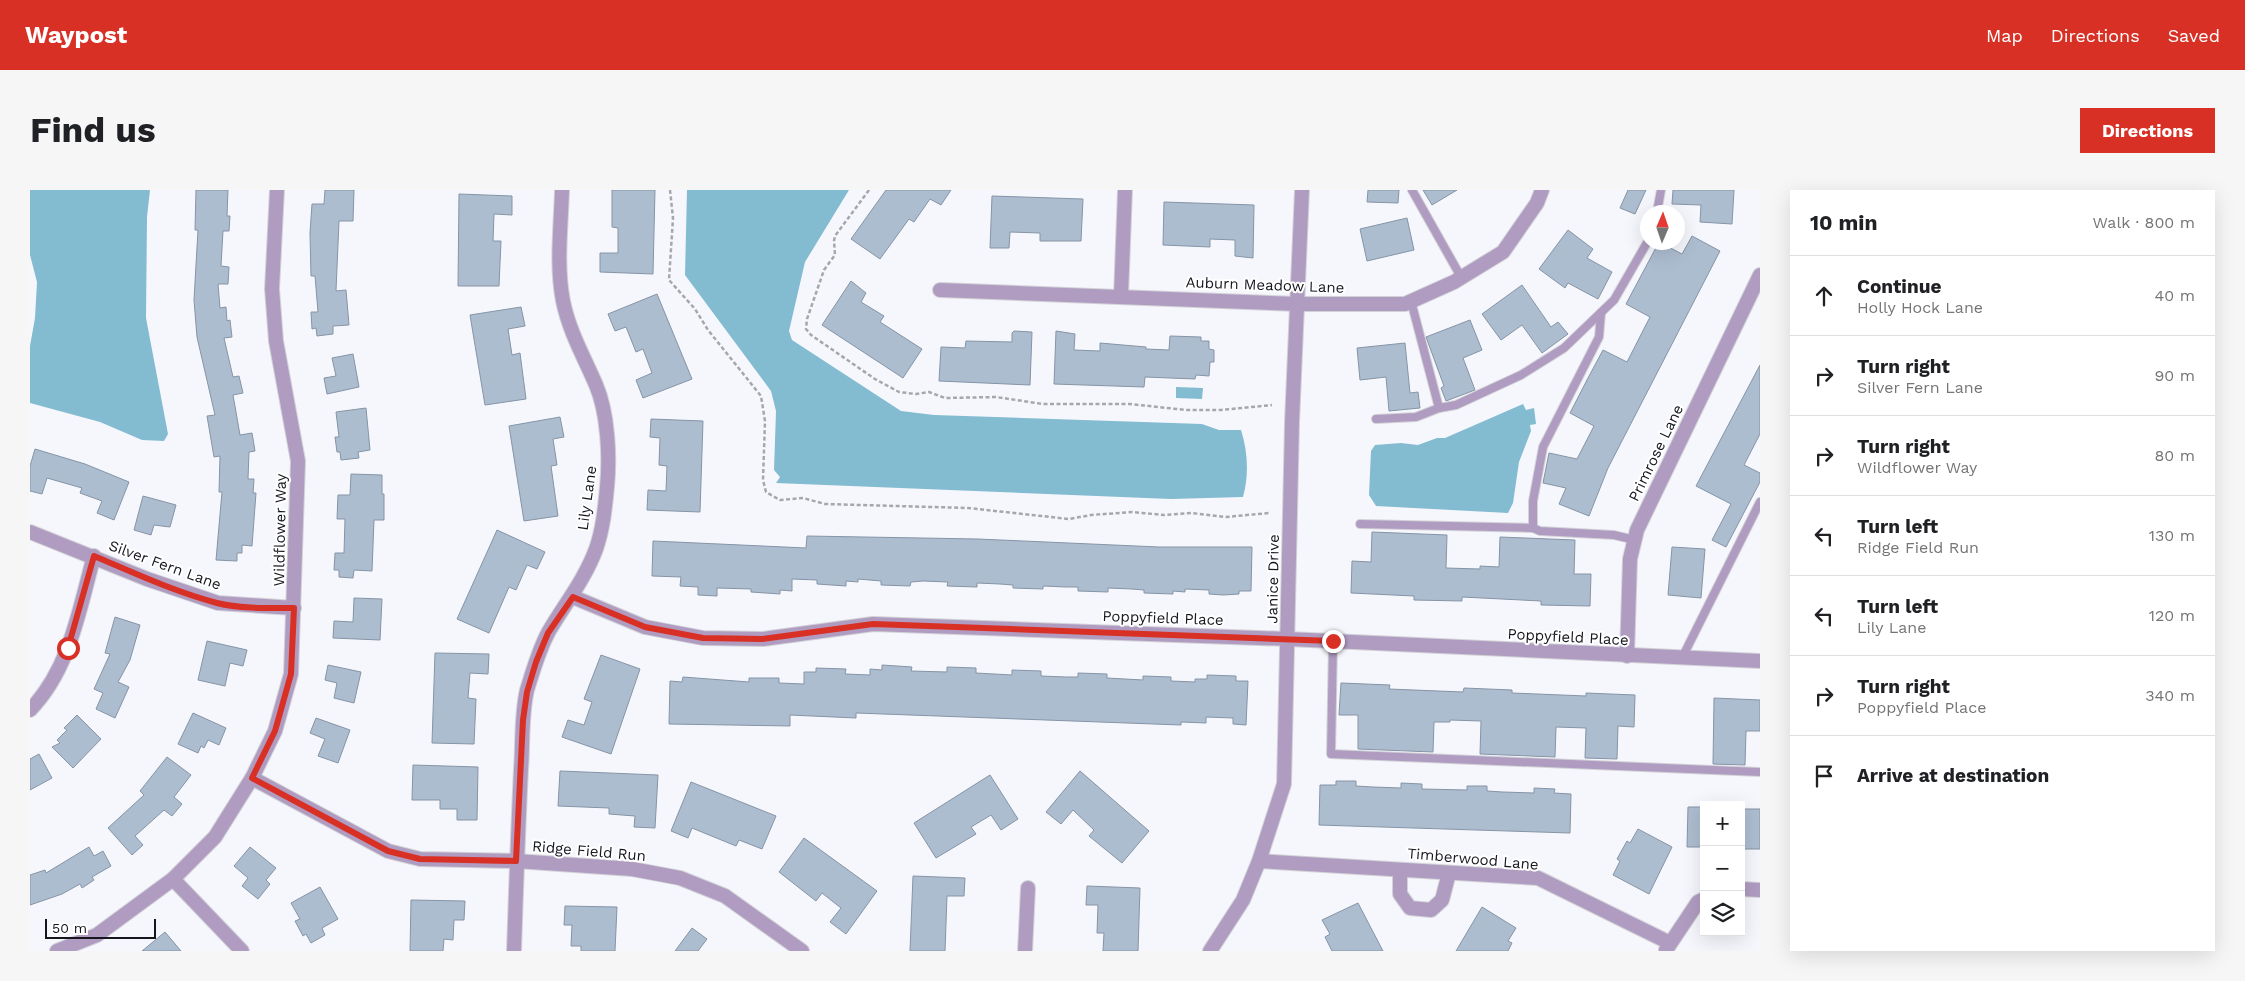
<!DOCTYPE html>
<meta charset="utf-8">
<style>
body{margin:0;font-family:"Work Sans",sans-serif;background:#f6f6f6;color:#202124}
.controls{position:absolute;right:15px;bottom:15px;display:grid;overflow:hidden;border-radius:0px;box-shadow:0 5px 20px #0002}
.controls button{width:45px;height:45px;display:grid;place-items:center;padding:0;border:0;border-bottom:1px solid #e0e0e0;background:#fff;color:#202124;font:25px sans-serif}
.compass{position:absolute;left:1610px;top:15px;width:45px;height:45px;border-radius:50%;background:#fff;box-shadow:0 5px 20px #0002;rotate:2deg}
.scale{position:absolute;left:15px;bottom:12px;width:111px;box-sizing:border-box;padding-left:5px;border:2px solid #15161e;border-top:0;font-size:14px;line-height:18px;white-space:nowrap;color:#15161e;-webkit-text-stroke:4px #fff;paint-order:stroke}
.stop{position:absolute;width:15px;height:15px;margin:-11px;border:4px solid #d93025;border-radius:50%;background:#fff}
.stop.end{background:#d93025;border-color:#fff;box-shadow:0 1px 5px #0008}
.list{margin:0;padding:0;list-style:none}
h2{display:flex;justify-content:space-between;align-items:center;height:65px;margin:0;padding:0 20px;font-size:21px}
h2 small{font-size:16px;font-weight:400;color:#757577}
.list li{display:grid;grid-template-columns:32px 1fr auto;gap:15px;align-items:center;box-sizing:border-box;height:80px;padding:0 20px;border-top:1px solid #e0e0e0}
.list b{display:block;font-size:19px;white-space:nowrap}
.list p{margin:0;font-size:16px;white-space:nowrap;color:#757577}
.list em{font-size:16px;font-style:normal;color:#757577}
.icon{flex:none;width:28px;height:28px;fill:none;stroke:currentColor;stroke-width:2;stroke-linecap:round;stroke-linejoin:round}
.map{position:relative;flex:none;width:1730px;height:761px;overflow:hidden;border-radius:0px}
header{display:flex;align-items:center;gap:30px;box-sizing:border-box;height:70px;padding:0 25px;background:#d93025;color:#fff}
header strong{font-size:24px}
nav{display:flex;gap:28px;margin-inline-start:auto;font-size:18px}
.intro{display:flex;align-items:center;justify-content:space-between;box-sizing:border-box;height:120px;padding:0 30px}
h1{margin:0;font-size:35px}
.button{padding:12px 22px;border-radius:0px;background:#d93025;color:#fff;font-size:18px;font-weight:700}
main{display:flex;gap:30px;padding:0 30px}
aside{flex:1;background:#fff;border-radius:0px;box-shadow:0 5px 20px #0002}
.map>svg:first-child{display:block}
.water{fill:#83bbd1}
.building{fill:#adbdd0;stroke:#8594a6}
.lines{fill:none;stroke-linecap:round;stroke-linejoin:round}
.service-casing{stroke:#d2d3d8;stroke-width:10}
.minor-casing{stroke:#d2d3d8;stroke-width:16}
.path{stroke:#a6a7ad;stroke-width:2.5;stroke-dasharray:4 2.5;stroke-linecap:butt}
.service{stroke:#b09cc1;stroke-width:8}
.minor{stroke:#b09cc1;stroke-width:14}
.route{stroke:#d93025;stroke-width:6}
.labels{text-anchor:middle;stroke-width:4;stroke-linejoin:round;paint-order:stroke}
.street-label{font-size:15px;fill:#15161e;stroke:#fff}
</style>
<header>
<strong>Waypost</strong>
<nav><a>Map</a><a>Directions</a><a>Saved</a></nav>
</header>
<div class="intro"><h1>Find us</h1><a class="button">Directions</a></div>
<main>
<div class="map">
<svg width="1730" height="761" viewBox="0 0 1730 761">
<rect width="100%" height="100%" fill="#f6f7fc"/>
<g class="water">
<path d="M0,0H120L117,27L116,128L138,244L134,251L112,250L70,232L0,213V156L5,128L7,92L0,65Z"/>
<path d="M657,0H819L775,72L759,141L762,150L871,221L904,225L1172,234L1189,240H1211C1218,262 1219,285 1213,307L1141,309L746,293L750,287L744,280L746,221L741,201L655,85Z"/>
<path d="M1146,197L1173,198L1172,209L1146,208Z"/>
<path d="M1493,214L1496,220L1504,218L1506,234L1500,235L1501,241L1489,272L1483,313L1478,323L1346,316L1339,305L1341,261L1345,255L1371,253L1388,255L1407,248H1415Z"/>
</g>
<g class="building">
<path d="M166,0H198L197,26H200L199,41H193L191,76L199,77L198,94H188L190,118L196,117L197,131L200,130L202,147L194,148L203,187L209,186L213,203L203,205L210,245L222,243L225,261L219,262L218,289H224L223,303H226L222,356L212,355V363H207V371L186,370L192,302H189L190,266L184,267L177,226L185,225L167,147L164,110L168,40H165Z"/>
<path d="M295,0H324L323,31H309L306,101L316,100L319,135L303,136V144L287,146L286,138L282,139L281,122H288L285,86H281L280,43L282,14H294Z"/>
<path d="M582,0H625L623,84L570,82V63H588V38L582,37Z"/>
<path d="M856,0H921L911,15L900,9L884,32L879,29L850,69L821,49Z"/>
<path d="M1338,0H1369L1368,13L1337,12Z"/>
<path d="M1393,0H1427L1402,15Z"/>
<path d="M1598,0H1616L1605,24L1590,18Z"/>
<path d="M1643,0H1704L1702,34L1670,32L1671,15L1642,14Z"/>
<path d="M429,4L482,6V25L464,24L463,51H471L469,96H428Z"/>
<path d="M962,6L1053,9L1051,51H1010V43L980,42L979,58H960Z"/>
<path d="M1134,12L1224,15L1223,68L1205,66V50L1180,49V57L1133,55Z"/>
<path d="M1377,28L1384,60L1337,71L1330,39Z"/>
<path d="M1538,40L1563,59L1557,68L1582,82L1568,109L1538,93L1535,98L1509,79Z"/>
<path d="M1662,46L1690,61L1578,278L1559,326L1529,314L1536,298L1513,293L1519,263L1547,269L1564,236L1540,223L1558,188L1573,160L1597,172L1620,127L1596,114L1629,52L1652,64Z"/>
<path d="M821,91L836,103L831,112L854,126L850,132L892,159L873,188L792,135Z"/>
<path d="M1492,95L1521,137L1528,132L1538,144L1512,163L1492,135L1471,150L1452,124Z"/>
<path d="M627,104L662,189L613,208L606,190L622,183L613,159L606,162L596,137L585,141L578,124Z"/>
<path d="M491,117L495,136L478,139L482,165L490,163L496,209L455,215L440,125Z"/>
<path d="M1440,130L1452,160L1433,168L1445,200L1416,211L1411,198L1414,196L1396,147Z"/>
<path d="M984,141L1002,142L1000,195L909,191L911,157L935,158L936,151L982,152V143Z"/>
<path d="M1026,141L1045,144L1044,160L1070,161V153L1116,157V159L1139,160L1140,146L1171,147V151H1179V159L1184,160V172H1180L1179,186L1166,185L1165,189L1115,187L1114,197L1024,194Z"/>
<path d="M1375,153L1380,203L1388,202L1390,218L1359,221L1356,187L1330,190L1327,158Z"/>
<path d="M323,164L329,197L297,204L294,188L306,186L302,168Z"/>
<path d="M1730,175V244L1714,275L1730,283V292L1696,357L1682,350L1701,314L1666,296Z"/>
<path d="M336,218L340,260L328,262L329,268L311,270L310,262H307L305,247H309L306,222Z"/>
<path d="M530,227L534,247L523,249L527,275L521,276L528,326L494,331L479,236Z"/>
<path d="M621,229L673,231L670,322L617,320L618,300L636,301L637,276L629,275L630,248L620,247Z"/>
<path d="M5,259L55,274L99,292L84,330L67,323L72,311L50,303L52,298L17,288L12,304L0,301V276Z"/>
<path d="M321,284L352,285V304H354V330H344L342,381L324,380L323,388L309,387V380H304L305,363H314L315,329H307L308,305H320Z"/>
<path d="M113,306L146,315L140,337L124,335L121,345L104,340Z"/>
<path d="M467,340L515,362L507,379L497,375L486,400L479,397L459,443L427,429Z"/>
<path d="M1342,342L1417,345L1416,378L1450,379V376L1469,377L1470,347L1545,350L1544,384H1561L1560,416L1511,415V411L1432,407V411L1384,410V406L1321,403L1322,371L1341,372Z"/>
<path d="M777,346L948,349L1129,357H1222L1221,401H1209V404L1193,405L1179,404V400L1155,399V402L1143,401V404L1114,403V400L1102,399L1078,398V402L1048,401V397H1036L1013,396V399L983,398V395L970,394L947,393V397L917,396L918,392L893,391L881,392L880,396L851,395V391L828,389V392L816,391V396L787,394V390L762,389V401L750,400V404L721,402V399L687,398V406L668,405V397L650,396L651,387L622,386L623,351L776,358Z"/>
<path d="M1642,357L1675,359L1671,408L1638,405Z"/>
<path d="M324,408L352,409L350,450L303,448L304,431L323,432Z"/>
<path d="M85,427L110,435L100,470L88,492L99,497L85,528L66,519L73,503L64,499L80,464L75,463Z"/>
<path d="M177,451L217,460L213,476L200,473L195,496L168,490Z"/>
<path d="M405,463L459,464L458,484L440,483L438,508L446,509L444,554L402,553Z"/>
<path d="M571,465L610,479L581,564L532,547L538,530L554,535L562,512L554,509Z"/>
<path d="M298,475L331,482L324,513L304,508L307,493L295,490Z"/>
<path d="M852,475L882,477L881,481L917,482V477L946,478V483L982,485V480L1011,481V486L1036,487H1048V483L1077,484V488L1113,490V486L1141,487V491L1165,492V489H1177V485L1206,486V491H1218L1216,535L1203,534V528L1176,527V533L1151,532V535L826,523V528L760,525V536L639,534L640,491L652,492L653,487L719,492V488H749V493L774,494V482H786V478L816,479L815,484L840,485V479L852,480Z"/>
<path d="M1311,493L1360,495L1359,499L1433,502L1434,498L1482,500V503L1556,506V503L1605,505L1604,537L1588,536L1587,569L1555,568L1556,538L1526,537L1525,567L1450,564L1451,531L1420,530V532H1404L1403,562L1328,559V525H1309Z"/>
<path d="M1684,508L1730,510V541H1716L1715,575L1683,574Z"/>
<path d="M163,523L196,538L189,555L178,550L174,558L171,556L168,563L148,554Z"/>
<path d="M47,525L71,549L43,578L22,557L30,553L27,550L37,540L34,538Z"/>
<path d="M286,528L320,540L308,573L288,566L295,549L280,543Z"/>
<path d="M9,564L22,588L0,600V569Z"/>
<path d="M137,567L161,585L144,607L152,614L142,626L134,620L105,646L113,655L102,665L78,638L114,605L110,601Z"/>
<path d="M383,575L448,577L447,630H427V619H410V610H382Z"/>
<path d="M530,581L628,585L625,638L604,637L605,626L579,624V618L528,616Z"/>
<path d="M1050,581L1119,641L1092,673L1059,646L1064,640L1043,620L1031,634L1016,622Z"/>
<path d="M960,585L988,629L971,640L961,625L941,637L946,644L906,668L884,633Z"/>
<path d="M1306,591H1326V596L1343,597L1371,598V593L1392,594V599L1437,600V596H1457V601L1473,602L1504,603V598L1525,599L1524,603L1541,604L1540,643L1289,635L1290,595H1306Z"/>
<path d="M661,592L746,626L732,659L709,650L706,656L662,638L658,648L641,641Z"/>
<path d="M1658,617H1674V657H1657Z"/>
<rect x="1711" y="619" width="19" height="40"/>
<path d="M1608,639L1642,657L1619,704L1583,685L1590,671L1587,669L1597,651L1600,653Z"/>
<path d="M774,648L847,701L816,744L800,732L811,718L792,703L786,711L749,682Z"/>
<path d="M59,657L64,666L73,661L81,676L62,687L64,690L52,698L50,694L32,704L0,715V685L15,680L16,683Z"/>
<path d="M220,657L246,678L236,690L240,694L228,709L212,696L218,688L204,676Z"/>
<path d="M883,686L935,688L934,706H917L915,761H880Z"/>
<path d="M1057,696L1110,698L1108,761H1073L1074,743H1067L1068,715H1056Z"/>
<path d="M290,697L308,729L292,738L295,745L281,753L276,744L273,746L265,731L270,729L261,713Z"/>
<path d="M381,710L435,711L434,730H424L423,750L414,749L413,761H380Z"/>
<path d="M1328,713L1353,761H1302L1295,747L1300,744L1292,730Z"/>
<path d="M535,716L587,717L585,761H551V756H541L542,735H534Z"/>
<path d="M1452,717L1486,738L1478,751L1482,753L1478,761H1426Z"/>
<path d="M662,738L677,749L668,761H645Z"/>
<path d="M135,742L151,761H112Z"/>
</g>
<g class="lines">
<defs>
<g id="service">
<path d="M1382,0L1431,87"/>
<path d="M1627,22L1631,0"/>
<path d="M1381,111L1409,218"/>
<path d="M1571,123L1569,147L1513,257L1503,311V338L1510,341L1584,345L1605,350"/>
<path d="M1346,229L1386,227L1409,218L1426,215L1491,185L1534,158L1584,110L1618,51"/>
<path d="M1330,334L1503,338"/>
<path d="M1303,451L1301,564L1730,582"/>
<path d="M1652,468L1730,312"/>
</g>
<g id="minor">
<path d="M910,100L1268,114H1375L1424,92L1473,62L1507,13L1512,0"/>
<path d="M1091,106L1095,0"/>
<path d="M0,342L117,389L188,413L264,418"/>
<path d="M543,407L615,437L673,448L733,449L843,434L1258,449L1730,471"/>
<path d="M1597,466L1600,369L1607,340L1730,85"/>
<path d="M0,520C40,479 49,420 64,366"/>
<path d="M222,588L358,661L390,669L486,671L602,679L650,688L695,706L772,761"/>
<path d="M1229,671L1508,688L1640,753"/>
<path d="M1370,680V704L1380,718L1401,720L1412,710L1419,683"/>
<path d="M143,689L212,761"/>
<path d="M1711,699L1730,700"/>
<path d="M1636,760L1668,712L1674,709"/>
<path d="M27,761L67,745L143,689L185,647L222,588L245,541L261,484L268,271L246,151L242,99L247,0"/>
<path d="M484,761C486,700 488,640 491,579C493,554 491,525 497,500C503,481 509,459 519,441C535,414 555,389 566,359C573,339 575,318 577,297C580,267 578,223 566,195C554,167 539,141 533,111C526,75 531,36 532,0"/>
<path d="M995,761L998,698"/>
<path d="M1180,761L1213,710L1229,671L1254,594L1262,232L1272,0"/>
</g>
</defs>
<use href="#service" class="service-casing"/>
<use href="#minor" class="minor-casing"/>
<g class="path">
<path d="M640,0L643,28L639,90L665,119L678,140L731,206L735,231L733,290L736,302L750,310L773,308L795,314L938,318L1039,329L1061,325L1102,322L1134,325L1162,323L1196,327L1239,323"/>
<path d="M839,0L805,46L804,51L805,65L794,80L777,129L776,139L781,145L845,189L869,202L886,204L899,202L915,208L966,207L1013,214H1100L1156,220H1191L1242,215"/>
</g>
<use href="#service" class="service"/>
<use href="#minor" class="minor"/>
</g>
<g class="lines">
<path class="route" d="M38,458L64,366C104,383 145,402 187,413C211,419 240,418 264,418L261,484L245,541L222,588L358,661L390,669L486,671L493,530L497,502L506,472L518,443L543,407L615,437L673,448L732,449L843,434L1303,451"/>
</g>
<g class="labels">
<g class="street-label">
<text transform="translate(1235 95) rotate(2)" y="5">Auburn Meadow Lane</text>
<text transform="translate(1626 263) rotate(-64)" y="5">Primrose Lane</text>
<text transform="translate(557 308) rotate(-82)" y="5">Lily Lane</text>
<text transform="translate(250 340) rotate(-89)" y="5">Wildflower Way</text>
<text transform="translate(135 375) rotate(20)" y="5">Silver Fern Lane</text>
<text transform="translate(1243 389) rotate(-89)" y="5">Janice Drive</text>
<text transform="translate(1133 428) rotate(2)" y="5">Poppyfield Place</text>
<text transform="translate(1538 447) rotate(3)" y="5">Poppyfield Place</text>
<text transform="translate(559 661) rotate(5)" y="5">Ridge Field Run</text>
<text transform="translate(1443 669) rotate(5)" y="5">Timberwood Lane</text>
</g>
</g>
</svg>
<div class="controls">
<button>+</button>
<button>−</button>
<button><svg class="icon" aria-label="layers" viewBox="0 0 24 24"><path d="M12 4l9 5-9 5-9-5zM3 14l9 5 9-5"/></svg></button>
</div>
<svg class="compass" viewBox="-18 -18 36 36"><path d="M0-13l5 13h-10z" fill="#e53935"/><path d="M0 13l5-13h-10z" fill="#757577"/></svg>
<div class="scale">50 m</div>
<div class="stop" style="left:38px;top:458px"></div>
<div class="stop end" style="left:1303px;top:451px"></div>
</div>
<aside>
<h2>10 min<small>Walk · 800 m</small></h2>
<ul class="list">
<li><svg class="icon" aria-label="ahead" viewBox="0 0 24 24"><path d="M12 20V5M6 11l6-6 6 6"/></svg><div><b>Continue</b><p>Holly Hock Lane</p></div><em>40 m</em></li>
<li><svg class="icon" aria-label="right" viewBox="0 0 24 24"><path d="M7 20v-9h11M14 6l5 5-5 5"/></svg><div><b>Turn right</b><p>Silver Fern Lane</p></div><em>90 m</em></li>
<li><svg class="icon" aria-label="right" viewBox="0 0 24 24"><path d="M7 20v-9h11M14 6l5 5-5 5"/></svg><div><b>Turn right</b><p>Wildflower Way</p></div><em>80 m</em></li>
<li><svg class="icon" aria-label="left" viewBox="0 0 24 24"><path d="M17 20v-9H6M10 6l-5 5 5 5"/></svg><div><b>Turn left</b><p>Ridge Field Run</p></div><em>130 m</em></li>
<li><svg class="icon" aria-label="left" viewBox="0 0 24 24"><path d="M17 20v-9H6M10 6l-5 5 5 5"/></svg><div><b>Turn left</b><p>Lily Lane</p></div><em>120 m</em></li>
<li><svg class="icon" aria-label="right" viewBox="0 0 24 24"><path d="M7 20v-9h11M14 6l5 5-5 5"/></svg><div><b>Turn right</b><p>Poppyfield Place</p></div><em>340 m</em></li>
<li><svg class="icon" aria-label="arrive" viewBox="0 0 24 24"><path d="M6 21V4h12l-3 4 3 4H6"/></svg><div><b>Arrive at destination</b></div></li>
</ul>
</aside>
</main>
